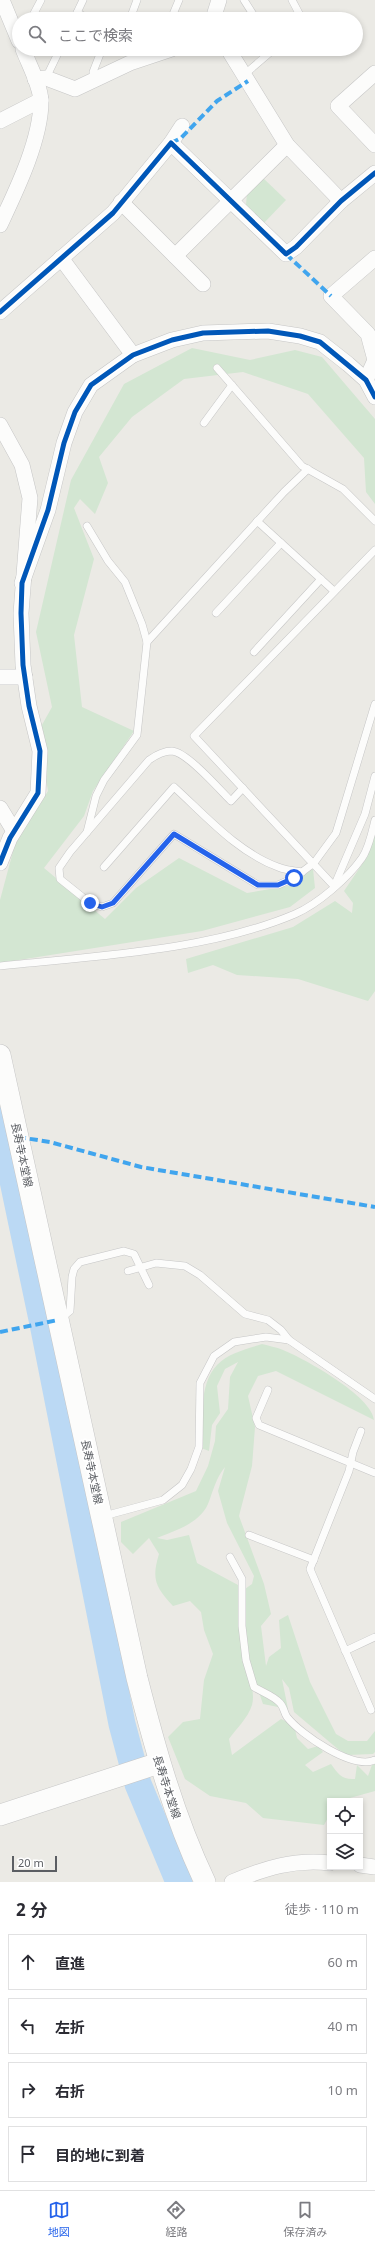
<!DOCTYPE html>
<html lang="ja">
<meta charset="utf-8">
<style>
body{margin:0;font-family:"Noto Sans","Noto Sans JP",sans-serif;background:#f2f2f3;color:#2b2b33}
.controls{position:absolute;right:12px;bottom:12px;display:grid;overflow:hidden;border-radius:0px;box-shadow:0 2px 6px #0003}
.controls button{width:36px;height:36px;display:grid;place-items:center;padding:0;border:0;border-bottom:1px solid #e1e1e2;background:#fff;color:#2b2b33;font:20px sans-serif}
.scale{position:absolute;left:12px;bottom:10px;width:45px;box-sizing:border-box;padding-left:4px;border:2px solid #5b5e63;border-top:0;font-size:11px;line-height:14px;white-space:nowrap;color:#5b5e63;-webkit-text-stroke:3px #fff;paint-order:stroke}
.stop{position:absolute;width:12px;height:12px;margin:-9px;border:3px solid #2563eb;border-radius:50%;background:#fff}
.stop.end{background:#2563eb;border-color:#fff;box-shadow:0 1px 4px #0008}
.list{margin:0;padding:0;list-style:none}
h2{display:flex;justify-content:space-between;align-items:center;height:52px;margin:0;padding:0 16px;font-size:17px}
h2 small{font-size:13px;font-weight:400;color:#7c7c81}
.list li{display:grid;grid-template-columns:26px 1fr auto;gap:12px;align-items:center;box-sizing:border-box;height:56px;margin:0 8px 8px;padding:0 8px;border:1px solid #e1e1e2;border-radius:0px}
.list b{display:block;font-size:15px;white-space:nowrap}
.list em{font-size:13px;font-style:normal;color:#7c7c81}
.icon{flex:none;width:22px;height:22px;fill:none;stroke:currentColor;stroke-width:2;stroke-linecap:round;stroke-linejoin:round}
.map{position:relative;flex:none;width:375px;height:1882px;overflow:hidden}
.search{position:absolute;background:#fff;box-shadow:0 2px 6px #0003;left:12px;right:12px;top:12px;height:44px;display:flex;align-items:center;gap:10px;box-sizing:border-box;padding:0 14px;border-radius:22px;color:#7c7c81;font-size:15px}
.sheet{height:308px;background:#fff}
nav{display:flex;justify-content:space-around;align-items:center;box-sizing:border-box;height:56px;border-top:1px solid #e1e1e2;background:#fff;font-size:11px;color:#7c7c81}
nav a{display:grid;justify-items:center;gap:2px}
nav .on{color:#2563eb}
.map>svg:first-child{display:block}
.green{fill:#d3e6d2}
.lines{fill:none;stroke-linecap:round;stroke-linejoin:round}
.river{stroke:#bbd9f4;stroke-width:27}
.lane-casing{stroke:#c6c6c6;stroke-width:8}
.street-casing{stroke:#c6c6c6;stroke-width:16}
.secondary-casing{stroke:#c6c6c6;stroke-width:22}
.lane{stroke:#fcfcfb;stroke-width:7}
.street{stroke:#fcfcfb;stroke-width:15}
.secondary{stroke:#fcfcfb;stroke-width:21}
.quiet{stroke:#40a5ee;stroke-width:4;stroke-dasharray:8 4;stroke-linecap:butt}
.cycleway-casing{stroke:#fff;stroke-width:8}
.cycleway{stroke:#0057b8;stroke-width:5}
.route{stroke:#2563eb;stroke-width:5}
.labels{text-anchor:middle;stroke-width:4;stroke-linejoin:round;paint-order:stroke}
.street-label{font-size:11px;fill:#5b5e63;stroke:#fff}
</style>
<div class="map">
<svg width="375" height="1882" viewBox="0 0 375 1882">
<rect width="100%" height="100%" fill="#ebeae5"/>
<g class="green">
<path d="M262,177L286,200L263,224L246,205L247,193Z"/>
<path d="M192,348L250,360L295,350L322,357L375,419V504L366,492L364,458L308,394L243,372L184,379L132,417L99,457L108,483L95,514L80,499L74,508L94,559L74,635L82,707L134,731L93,791L84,816L44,868L105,919L136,888L179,858L247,893L288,886L313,869L315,888L290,907L202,931L0,963V900L15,844L48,791L38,732L52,707L36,632L71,480L124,384Z"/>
<path d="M375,829V991L368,1001L298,979L237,975L213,965L188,973L186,959L293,927L335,901L352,913L353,903L344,891L367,857Z"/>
<path d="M262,1344C269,1346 276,1347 283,1350C305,1359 372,1396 374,1420L276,1371L258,1376L248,1396L255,1427L252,1466L239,1516L264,1584L271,1614L261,1626L266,1666L269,1657L281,1648L279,1620L288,1615L310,1682L336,1734L348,1741H367L375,1731V1752L373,1754L348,1755L339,1750L294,1712L289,1688L282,1679L288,1709L263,1704L246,1655L242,1591L252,1584L254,1576L227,1523L218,1491L225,1467C216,1478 213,1491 208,1504C199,1524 174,1531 157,1538L167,1540L189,1535L197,1563L238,1585C240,1610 242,1635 245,1660C247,1675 256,1690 252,1705C248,1718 236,1729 229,1739L232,1755L281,1719L294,1725L297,1738L308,1749L318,1746L323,1752L305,1765L313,1772L331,1764C338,1774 342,1780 355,1779L357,1765L368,1776L372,1765L375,1764V1791L339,1801H330V1814L324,1825L263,1818L246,1803L210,1796L185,1779L168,1737L183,1722L200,1719L204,1680L213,1654L204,1630L201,1612L190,1601L173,1606C156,1587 151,1580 159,1554L149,1538L133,1554L121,1542V1522L196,1491L208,1466L215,1441L216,1426L228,1409L230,1377L238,1362L225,1369L217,1386L220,1413L212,1425L209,1451L201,1448C203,1422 198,1385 217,1365C228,1353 247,1349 262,1344Z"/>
</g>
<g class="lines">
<path class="river" d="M0,1119L43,1324L122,1724L138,1784L179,1882"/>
<defs>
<g id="lane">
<path d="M244,0L256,19"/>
<path d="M292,0L302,19"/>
<path d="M77,13L90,19"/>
<path d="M31,19L41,0"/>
<path d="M74,19L83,0"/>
<path d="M112,19L122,16L129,19"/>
<path d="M130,19L137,0"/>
<path d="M171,19L179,0"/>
<path d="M245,74L274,49"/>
<path d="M46,78L60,49"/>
<path d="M94,79L93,72L102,49"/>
<path d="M217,368L302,466L343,489L375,521"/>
<path d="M204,423L232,385"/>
<path d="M257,521L334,591"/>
<path d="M216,613L281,543"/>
<path d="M147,642L284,492L308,469"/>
<path d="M254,652L321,579"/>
<path d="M243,788L231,801C219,789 187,752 172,751C163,751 156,755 149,760L70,852L59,868L60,879L90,903L102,907L113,903L174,834L258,885H278L294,878L314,863L336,833L375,704"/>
<path d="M87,832L96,796L104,780L137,735L147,642L142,624L125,582L108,561L87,526"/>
<path d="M104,867L174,787C205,815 237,852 278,867C285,870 294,871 302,872"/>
<path d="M335,884L365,814L375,776"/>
<path d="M334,886L194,736L375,550"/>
<path d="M0,966C94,956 208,951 295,914C318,904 348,878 362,858C369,848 372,832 375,820"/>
<path d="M128,1271L156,1263L185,1266L200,1275L245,1314L268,1320L281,1330L289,1340"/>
<path d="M60,1319L70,1311L72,1277L74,1269L80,1262L124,1251L134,1254L149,1285"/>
<path d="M268,1390L256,1418L259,1425L375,1473"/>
<path d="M361,1431L353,1452L349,1471L310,1569L371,1710"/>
<path d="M104,1516L163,1500L182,1485L191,1469L199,1447L200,1383L214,1356L234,1342L266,1337L289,1340L375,1399"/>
<path d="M249,1535L314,1560"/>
<path d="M230,1557L242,1579V1626L246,1660L254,1687C262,1692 274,1696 280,1703C284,1707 284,1713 287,1717C301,1735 353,1770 375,1760"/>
<path d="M345,1651L375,1637"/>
</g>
<g id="street">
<path d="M2,0L19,41"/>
<path d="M213,19L219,0"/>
<path d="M228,49L287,145L341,201"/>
<path d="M375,73L338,106L375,145"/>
<path d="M35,79L46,78L75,89L130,63L172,49"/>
<path d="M0,121L41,100"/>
<path d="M171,143L182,126"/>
<path d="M121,202L203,284"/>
<path d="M0,225C16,191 41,140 41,101C40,84 29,65 23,49"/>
<path d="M175,256L287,145"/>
<path d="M61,258L133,355"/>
<path d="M0,312L113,213L171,143L286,254L296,247L341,201L375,173"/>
<path d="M366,380L375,360L368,334L331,296L375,258"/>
<path d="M0,425L22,465L30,498L21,613L23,665L29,706L40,751L38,793L10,838L0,863"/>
<path d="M22,583L48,510L64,443L75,412L91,385L133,355L172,340L203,333L268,331L300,336L320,342L348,364L366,380L375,397"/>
<path d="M0,677H25"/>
<path d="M0,808L14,831"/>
<path d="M360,1865L375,1867"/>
<path d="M232,1882C265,1868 294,1859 330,1863"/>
</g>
<g id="secondary">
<path d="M0,1055L137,1678C155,1748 174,1817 205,1882"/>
<path d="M0,1815L159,1763"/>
</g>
</defs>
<use href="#lane" class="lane-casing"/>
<use href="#street" class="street-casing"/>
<use href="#secondary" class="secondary-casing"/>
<use href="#lane" class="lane"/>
<use href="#street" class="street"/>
<use href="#secondary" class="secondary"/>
<g class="quiet">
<path d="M171,143L181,138L217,101L248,81"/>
<path d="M286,254L331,296"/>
<path d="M18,1137L50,1142L141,1167L375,1207"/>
<path d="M0,1332L58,1320"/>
</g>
<defs>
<g id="cycleway">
<path d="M0,312L113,213L171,143L286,254L296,247L341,201L375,173"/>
<path d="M0,863L10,838L38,793L40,751L29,706L23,665L21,613L22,583L48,510L64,443L75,412L91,385L133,355L172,340L203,333L268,331L300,336L320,342L366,380L375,397"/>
</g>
</defs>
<use href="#cycleway" class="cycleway-casing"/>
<use href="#cycleway" class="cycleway"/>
</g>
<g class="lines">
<path class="route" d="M90,903L102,907L113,903L174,834L258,885H278L294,878"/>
</g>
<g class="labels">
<g class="street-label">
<text transform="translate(22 1155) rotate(78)" y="4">長寿寺本堂線</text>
<text transform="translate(92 1472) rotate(78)" y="4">長寿寺本堂線</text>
<text transform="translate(167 1787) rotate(72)" y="4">長寿寺本堂線</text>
</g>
</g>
</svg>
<div class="controls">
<button><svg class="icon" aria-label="locate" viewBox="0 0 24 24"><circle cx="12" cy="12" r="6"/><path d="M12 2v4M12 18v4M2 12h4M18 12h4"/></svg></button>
<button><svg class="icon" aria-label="layers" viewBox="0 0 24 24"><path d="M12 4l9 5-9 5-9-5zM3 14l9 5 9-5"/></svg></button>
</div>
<div class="scale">20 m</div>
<div class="stop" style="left:294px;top:878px"></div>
<div class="stop end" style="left:90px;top:903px"></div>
<div class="search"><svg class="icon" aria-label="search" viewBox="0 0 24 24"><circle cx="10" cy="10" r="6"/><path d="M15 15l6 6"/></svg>ここで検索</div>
</div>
<section class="sheet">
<h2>2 分<small>徒歩 · 110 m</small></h2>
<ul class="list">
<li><svg class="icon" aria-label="ahead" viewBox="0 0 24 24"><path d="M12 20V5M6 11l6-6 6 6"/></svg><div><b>直進</b></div><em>60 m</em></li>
<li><svg class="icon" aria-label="left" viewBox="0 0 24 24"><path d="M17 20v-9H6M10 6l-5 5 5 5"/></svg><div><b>左折</b></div><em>40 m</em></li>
<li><svg class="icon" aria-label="right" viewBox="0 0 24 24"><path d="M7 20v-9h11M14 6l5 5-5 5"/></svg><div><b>右折</b></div><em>10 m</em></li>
<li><svg class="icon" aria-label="arrive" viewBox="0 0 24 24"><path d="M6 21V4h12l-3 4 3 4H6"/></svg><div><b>目的地に到着</b></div></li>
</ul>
</section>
<nav>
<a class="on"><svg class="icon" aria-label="map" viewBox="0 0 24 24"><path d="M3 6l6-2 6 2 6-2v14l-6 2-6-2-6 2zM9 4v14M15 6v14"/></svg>地図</a>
<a><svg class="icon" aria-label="directions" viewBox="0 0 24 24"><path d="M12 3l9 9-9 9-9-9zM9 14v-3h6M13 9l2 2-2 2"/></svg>経路</a>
<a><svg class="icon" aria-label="saved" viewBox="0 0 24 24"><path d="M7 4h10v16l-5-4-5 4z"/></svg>保存済み</a>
</nav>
